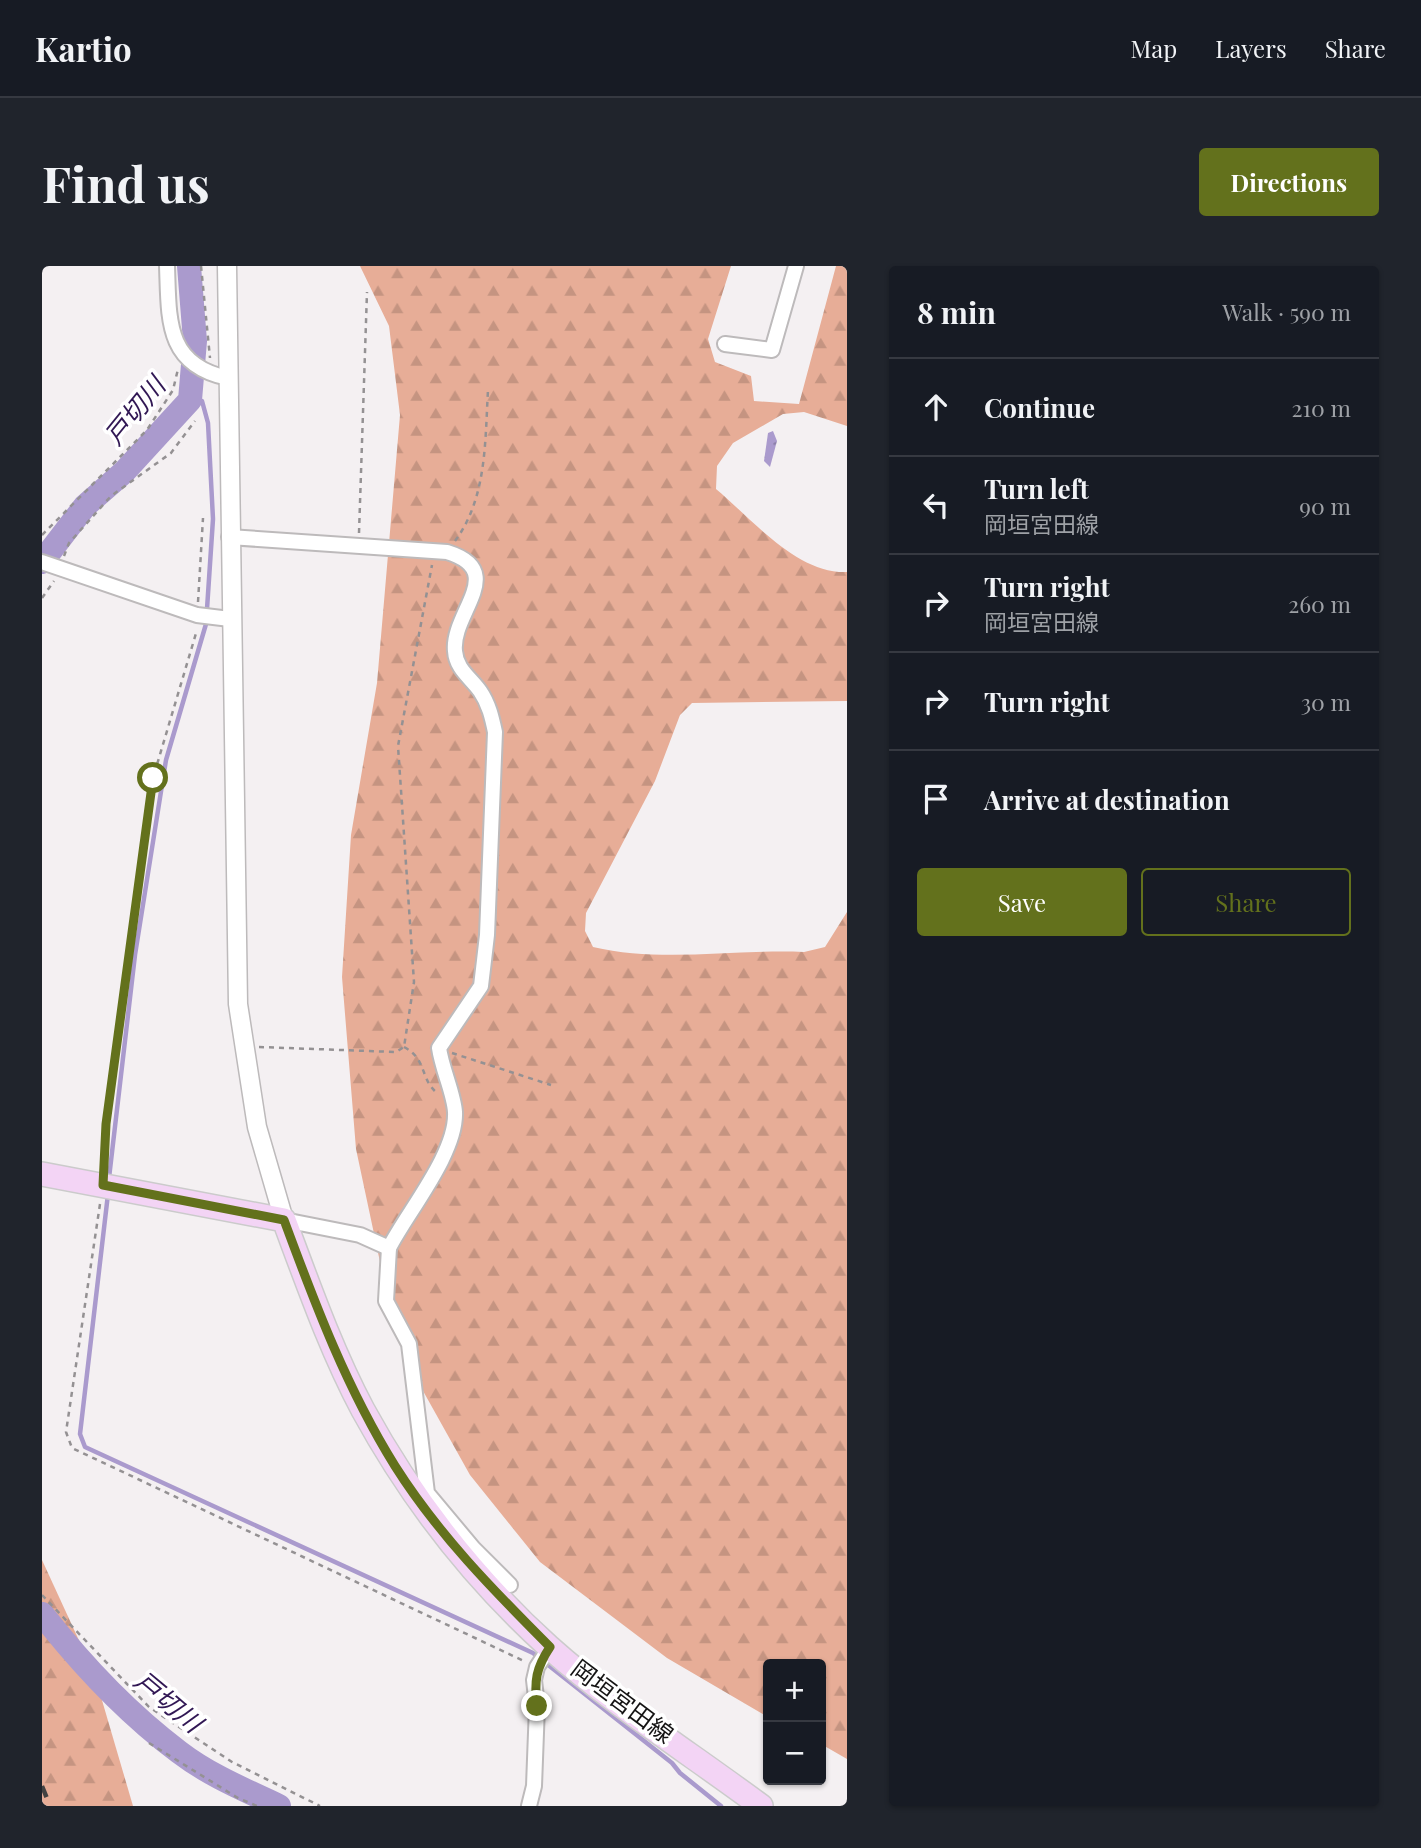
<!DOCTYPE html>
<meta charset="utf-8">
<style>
body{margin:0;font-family:"Playfair Display","Noto Sans JP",serif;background:#20242c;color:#f1f3f6}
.controls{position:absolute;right:21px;bottom:21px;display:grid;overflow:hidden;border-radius:7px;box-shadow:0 2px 5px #0004}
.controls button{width:63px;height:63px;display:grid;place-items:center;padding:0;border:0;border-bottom:2px solid #363941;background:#171b24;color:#f1f3f6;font:35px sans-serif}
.stop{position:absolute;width:21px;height:21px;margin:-16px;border:5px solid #63711c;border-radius:50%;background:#fff}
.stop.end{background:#63711c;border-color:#fff;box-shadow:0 2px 7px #0008}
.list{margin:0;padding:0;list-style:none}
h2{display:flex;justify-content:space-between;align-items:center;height:91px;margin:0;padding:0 28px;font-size:30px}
h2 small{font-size:23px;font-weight:400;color:#9ea1a6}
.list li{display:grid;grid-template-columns:46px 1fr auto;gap:21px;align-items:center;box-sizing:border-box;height:98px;padding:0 28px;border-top:2px solid #363941}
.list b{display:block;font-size:26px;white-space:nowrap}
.list p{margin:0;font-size:23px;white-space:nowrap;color:#9ea1a6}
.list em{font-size:23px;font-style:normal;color:#9ea1a6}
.actions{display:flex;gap:14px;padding:21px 28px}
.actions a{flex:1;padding:16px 0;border:2px solid #63711c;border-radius:7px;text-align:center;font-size:24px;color:#63711c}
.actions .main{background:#63711c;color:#fff}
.icon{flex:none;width:38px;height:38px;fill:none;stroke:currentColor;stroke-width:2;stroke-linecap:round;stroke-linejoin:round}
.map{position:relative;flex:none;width:805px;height:1540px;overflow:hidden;border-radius:7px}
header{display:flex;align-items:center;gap:42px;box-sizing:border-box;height:98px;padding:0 35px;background:#171b24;border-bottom:2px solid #363941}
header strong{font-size:33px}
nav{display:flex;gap:38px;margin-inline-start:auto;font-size:24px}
.intro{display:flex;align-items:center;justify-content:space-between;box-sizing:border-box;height:168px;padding:0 42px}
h1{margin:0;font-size:49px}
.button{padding:18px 32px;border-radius:7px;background:#63711c;color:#fff;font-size:24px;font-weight:700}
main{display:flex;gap:42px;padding:0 42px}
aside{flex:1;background:#171b24;border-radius:7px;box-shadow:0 2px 5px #0004}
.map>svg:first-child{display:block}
.forest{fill:url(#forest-firs)}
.water{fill:url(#water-ripples)}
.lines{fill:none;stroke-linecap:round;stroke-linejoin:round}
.stream{stroke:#aa9acd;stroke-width:4.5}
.river{stroke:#aa9acd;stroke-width:24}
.minor-casing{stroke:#bdbabb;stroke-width:18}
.tertiary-casing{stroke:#bdbabb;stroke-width:21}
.primary-casing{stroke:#cbcbcb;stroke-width:26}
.path{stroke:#949193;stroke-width:2.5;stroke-dasharray:5 5;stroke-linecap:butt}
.minor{stroke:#fff;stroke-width:14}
.tertiary{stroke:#fff;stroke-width:18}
.primary{stroke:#f3d4f5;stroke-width:23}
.rail{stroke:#434242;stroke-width:4.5;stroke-dasharray:12 12;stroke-linecap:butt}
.route{stroke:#63711c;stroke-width:9}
.labels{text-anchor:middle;stroke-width:7;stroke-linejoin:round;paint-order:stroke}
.street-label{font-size:24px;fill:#141313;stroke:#fff}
.water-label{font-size:26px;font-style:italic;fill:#311754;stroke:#fff}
</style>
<header>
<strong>Kartio</strong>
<nav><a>Map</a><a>Layers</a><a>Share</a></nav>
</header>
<div class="intro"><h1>Find us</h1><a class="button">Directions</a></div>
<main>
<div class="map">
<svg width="805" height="1540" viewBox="0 0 805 1540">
<defs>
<pattern id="forest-firs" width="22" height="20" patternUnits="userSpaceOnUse" patternTransform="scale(1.75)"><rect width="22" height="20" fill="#e7ad97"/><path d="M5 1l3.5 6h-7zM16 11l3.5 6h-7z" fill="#c59481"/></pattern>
<pattern id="water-ripples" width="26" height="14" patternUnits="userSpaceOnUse" patternTransform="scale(1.75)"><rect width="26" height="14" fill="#aa9acd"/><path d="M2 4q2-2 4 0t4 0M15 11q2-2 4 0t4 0" fill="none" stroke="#897ca5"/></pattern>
</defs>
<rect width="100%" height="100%" fill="#f4f0f2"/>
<g class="forest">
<path d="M318,0H689L666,73L673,96L709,110L712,135L757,138L794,0H805V160L762,146L741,148L691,177L675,200L674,223C710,253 755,308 805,306V435L650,437L638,449L613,515L544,647L543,665L551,681C619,697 692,683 762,686L783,681L805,646V1493L779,1478V1398H726V1451L625,1392L498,1296L428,1209L371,1107L341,1010L314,883L300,711L309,569L335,417L358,149L347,60Z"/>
<path d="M0,1294L52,1407L91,1540H0Z"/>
</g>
<path class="water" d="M731,165L735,175L728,201L722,195L726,167Z"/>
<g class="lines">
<g class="stream">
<path d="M67,912L93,689L124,494L164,358L171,253L166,157L160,135L148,134"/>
<path d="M66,928L38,1168L43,1181L491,1387L630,1497L638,1507L679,1540"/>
</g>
<g class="river">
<path d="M0,296L43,240L82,206L148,134L153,75L147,0"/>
<path d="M0,1348C40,1399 85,1447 137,1486C167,1509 203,1524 237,1540"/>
</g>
<defs>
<g id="minor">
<path d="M125,0C127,53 123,99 186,112"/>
<path d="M683,78L730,84L754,0"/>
<path d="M187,271L405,286C467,305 409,347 413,385C414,403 429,412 438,425C447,438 450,452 453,466L445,669L439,720L397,782C400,803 412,828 413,846C415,887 366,945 347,982L318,969L242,954"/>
<path d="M0,296L155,349L188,353"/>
<path d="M347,982L344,1035L367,1078L385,1227L431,1282L468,1319"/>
<path d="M487,1540L492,1520L495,1440L492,1414L495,1401L508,1381"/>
</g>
<path id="tertiary" d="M185,0L196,738L215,861L242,954"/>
<path id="primary" d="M0,908L242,954C266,1018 289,1084 321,1144C369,1232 433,1314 507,1381C572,1439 649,1488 719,1540"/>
</defs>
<use href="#minor" class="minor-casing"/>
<use href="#tertiary" class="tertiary-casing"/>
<use href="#primary" class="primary-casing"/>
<g class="path">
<path d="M159,0L168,92"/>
<path d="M317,267L325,26"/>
<path d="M0,269L105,164L131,124L136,103"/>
<path d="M413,275C445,232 443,175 446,124"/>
<path d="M22,290L27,277L69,230L129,187L153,155"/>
<path d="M0,332L12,315"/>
<path d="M156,336L161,252"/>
<path d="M217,781L354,786L362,781L372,716L356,480L390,299"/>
<path d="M362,781C385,793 378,813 395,827"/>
<path d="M410,787L509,819"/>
<path d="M62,904L64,858L111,512L155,364"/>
<path d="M58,938L24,1166L30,1182L484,1396"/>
<path d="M0,1329L107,1441L190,1496L278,1540"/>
<path d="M107,1477L196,1532L215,1540"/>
</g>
<use href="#minor" class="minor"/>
<use href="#tertiary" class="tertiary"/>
<use href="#primary" class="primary"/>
<path class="rail" d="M0,1520L8,1540"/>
</g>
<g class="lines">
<path class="route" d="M111,512L64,858L61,919L242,954C273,1038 305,1123 353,1200C396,1268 451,1324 508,1381C494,1402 492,1415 495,1440"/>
</g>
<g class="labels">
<g class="street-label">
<text transform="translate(580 1436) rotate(37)" y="8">岡垣宮田線</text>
</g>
<g class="water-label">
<text transform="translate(93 145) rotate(-51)" y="9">戸切川</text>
<text transform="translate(126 1436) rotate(40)" y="9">戸切川</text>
</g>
</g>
</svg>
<div class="controls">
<button>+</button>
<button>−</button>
</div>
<div class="stop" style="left:111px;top:512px"></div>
<div class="stop end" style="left:495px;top:1440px"></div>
</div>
<aside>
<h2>8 min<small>Walk · 590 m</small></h2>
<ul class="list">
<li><svg class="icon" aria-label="ahead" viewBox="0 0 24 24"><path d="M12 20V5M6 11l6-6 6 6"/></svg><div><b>Continue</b></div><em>210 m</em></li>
<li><svg class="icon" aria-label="left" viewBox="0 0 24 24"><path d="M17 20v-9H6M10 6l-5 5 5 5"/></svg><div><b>Turn left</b><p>岡垣宮田線</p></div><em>90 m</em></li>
<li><svg class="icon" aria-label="right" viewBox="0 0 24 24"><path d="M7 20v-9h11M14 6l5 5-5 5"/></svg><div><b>Turn right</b><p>岡垣宮田線</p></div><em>260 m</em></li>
<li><svg class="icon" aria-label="right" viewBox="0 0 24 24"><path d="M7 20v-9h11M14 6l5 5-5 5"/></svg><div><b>Turn right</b></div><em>30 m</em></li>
<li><svg class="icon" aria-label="arrive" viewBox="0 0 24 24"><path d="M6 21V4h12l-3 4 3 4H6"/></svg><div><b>Arrive at destination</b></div></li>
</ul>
<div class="actions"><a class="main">Save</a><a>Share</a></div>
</aside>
</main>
